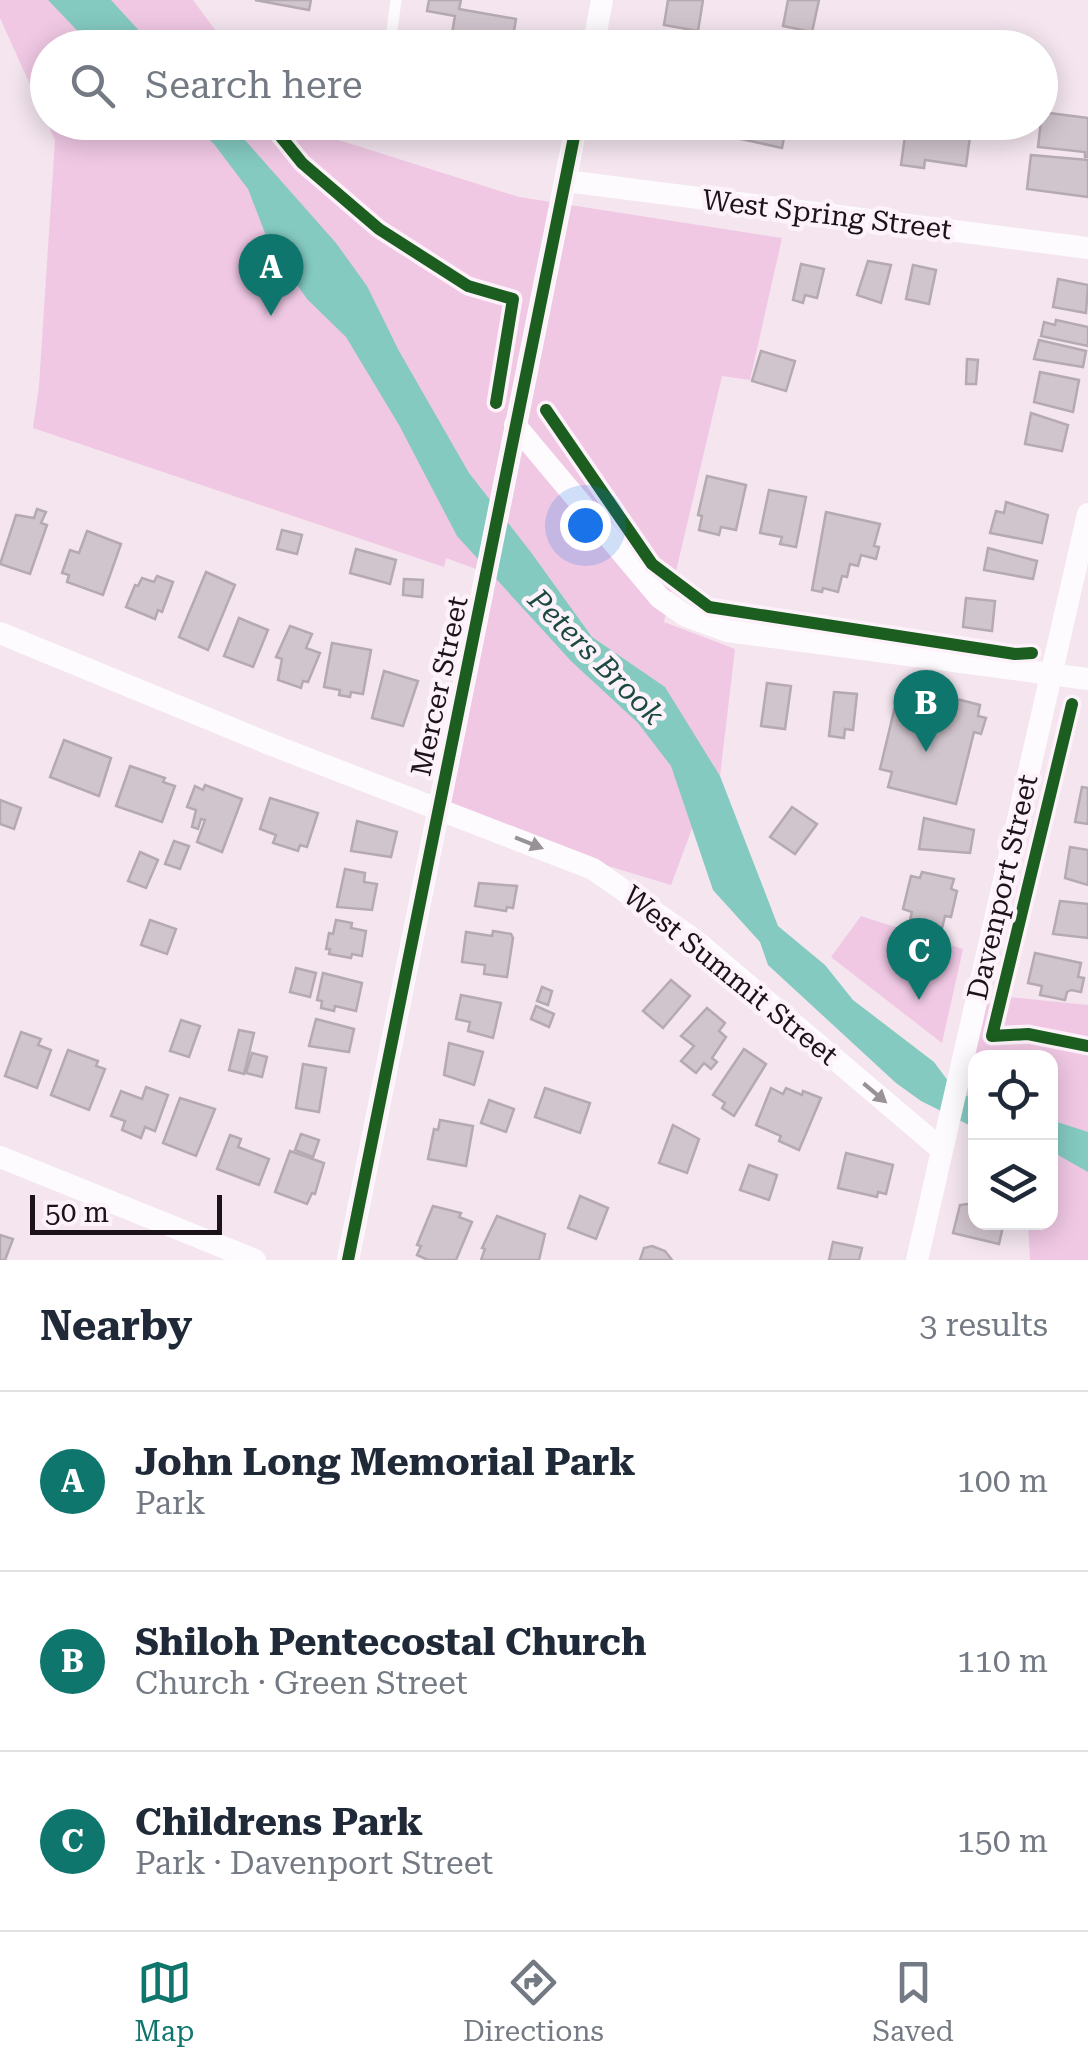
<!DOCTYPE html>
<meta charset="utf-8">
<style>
body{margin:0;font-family:"Roboto Serif",serif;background:#f6f6f7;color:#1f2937}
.controls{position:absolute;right:30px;bottom:30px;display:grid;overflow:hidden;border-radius:20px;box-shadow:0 5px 25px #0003}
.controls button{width:90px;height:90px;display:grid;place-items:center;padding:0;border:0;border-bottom:2px solid #e0e1e3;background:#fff;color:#1f2937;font:50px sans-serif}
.scale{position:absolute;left:30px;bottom:25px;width:192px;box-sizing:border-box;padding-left:10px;border:5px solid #1c1219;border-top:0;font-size:28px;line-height:35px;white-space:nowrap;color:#1c1219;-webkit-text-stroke:8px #fdf2f9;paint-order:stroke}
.you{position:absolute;left:585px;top:525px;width:35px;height:35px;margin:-25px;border:8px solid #fff;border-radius:50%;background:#1a73e8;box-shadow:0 0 0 15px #1a73e833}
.badge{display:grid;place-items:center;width:65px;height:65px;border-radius:50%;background:#0f766e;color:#fff;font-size:32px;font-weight:700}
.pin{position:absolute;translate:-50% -82px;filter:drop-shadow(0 2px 5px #0008)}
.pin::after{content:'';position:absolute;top:52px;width:35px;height:30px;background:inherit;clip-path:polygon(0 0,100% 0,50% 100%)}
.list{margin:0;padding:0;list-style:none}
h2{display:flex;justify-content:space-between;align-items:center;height:130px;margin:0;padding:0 40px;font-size:42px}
h2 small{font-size:32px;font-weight:400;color:#747a83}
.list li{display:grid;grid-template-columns:65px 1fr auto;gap:30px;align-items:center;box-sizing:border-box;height:180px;padding:0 40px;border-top:2px solid #e0e1e3}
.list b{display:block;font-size:38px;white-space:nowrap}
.list p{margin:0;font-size:32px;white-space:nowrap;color:#747a83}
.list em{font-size:32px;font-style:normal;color:#747a83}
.icon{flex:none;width:55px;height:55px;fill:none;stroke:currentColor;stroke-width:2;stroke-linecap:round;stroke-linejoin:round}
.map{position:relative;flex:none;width:1088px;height:1260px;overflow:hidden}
.search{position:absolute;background:#fff;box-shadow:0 5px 25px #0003;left:30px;right:30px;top:30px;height:110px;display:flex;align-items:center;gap:25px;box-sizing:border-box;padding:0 35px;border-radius:55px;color:#747a83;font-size:38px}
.sheet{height:670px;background:#fff}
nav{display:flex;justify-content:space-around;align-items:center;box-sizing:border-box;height:140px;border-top:2px solid #e0e1e3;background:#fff;font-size:28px;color:#747a83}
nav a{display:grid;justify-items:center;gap:5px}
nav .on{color:#0f766e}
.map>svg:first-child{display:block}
.green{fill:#f0c8e4}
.water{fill:#84cac1}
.building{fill:#d1c5cd;stroke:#b5aab1;stroke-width:2.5}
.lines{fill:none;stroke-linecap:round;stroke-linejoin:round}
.lane{stroke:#fdfbfd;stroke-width:11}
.street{stroke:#fdfbfd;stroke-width:22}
.cycleway-casing{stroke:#fdf2f9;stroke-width:19}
.cycleway{stroke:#1b5e20;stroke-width:12}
.oneway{fill:#989296}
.labels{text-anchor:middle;stroke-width:9;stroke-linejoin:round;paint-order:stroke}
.street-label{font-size:28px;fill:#1c1219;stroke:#fdf2f9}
.water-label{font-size:30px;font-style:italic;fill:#1c4a43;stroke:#fdf2f9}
</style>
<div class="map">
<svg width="1088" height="1260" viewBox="0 0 1088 1260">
<rect width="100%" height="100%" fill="#f4e5ef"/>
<g class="green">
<path d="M0,0H193L228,47L48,48V122L285,123L519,197L782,238L750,380L722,376L664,622L735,649L720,776L693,826L671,885L439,815L484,572L446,558L444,567L33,428L39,386L55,140L0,18Z"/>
<path d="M861,916L963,949L942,1043L831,957Z"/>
<path d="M979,994L1088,1005V1260H1030L1028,1223L1050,1222V1058H976L975,1098L957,1093Z"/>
</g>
<g class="water">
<path d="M48,0H111L154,47H93Z"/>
<path d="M191,123H230L336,243L367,286L399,351L469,473L530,551L592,637L665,687L720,776L778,926L825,965L853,1000L934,1062L957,1093L975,1098V1128L921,1101L896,1083L768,965L760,942L713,890L671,766L638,723L571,661L457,536L399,425L346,337L307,299L270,246L248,189L214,144Z"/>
<path d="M1051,1120L1088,1132V1172L1051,1151Z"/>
</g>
<g class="building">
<path d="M255,0H311L309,10Z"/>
<path d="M429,0H461L459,9L516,19L511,48L451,39L455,16L427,11Z"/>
<path d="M668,0H703L698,31L664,25Z"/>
<path d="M788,0H819L812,32L783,26Z"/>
<path d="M1042,112L1088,118V157H1085V152L1038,147Z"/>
<path d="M648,122H682L680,134L647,128Z"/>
<path d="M744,122H787L782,148L741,139Z"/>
<path d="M847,122H886L884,135L846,129Z"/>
<path d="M907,122H972L966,166L925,160L924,168L901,165Z"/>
<path d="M1031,155L1088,160V197L1027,189Z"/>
<path d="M868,261L891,265L881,303L857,295Z"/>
<path d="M801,264L824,269L817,298L805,295L803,303L793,300Z"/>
<path d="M913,265L936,270L929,304L906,299Z"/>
<path d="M1058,279L1088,285L1086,313L1053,307Z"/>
<path d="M1056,320L1088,327V346L1041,336L1044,322L1055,325Z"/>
<path d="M1039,340L1086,351L1083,367L1034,359Z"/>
<path d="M761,351L795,361L786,391L752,381Z"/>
<path d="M967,359L978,360L976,384H966Z"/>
<path d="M1040,372L1079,380L1073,412L1034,402Z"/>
<path d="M1031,413L1068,425L1062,451L1025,444Z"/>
<path d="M707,476L746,485L736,530L721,527L719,535L699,530L702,516L698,515Z"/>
<path d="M769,490L806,497L796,547L780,544L782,537L760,533Z"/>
<path d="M1006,502L1048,515L1042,543L990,533L996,511L1004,513Z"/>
<path d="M37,509L46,512L41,523L47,525L30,574L0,564L16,515L34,518Z"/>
<path d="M826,512L880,524L874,546L879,547L876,559L861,555L858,566L850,564L847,577L842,576L838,592L823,588L822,592L812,590Z"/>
<path d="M282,530L302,535L297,554L277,549Z"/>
<path d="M87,531L121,544L103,595L67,582L69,575L62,573L70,550L79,553Z"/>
<path d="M988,548L1037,561L1033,579L984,570Z"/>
<path d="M356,549L396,560L390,584L350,573Z"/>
<path d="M206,572L235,585L208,650L179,637Z"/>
<path d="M157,576L173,582L162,612L158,610L155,619L126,607L135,585L138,586L142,578L154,582Z"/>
<path d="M404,579L423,580L422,597L403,595Z"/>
<path d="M966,598L995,601L992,631L963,627Z"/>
<path d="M239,618L268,630L253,667L224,656Z"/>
<path d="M290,626L312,634L306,648L320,653L308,682L303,681L301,688L278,680L282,659L276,657Z"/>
<path d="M332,643L371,650L363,694L351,692L350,697L339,695L340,690L324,687Z"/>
<path d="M384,671L418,681L403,726L372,718Z"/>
<path d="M767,683L791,686L785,729L761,726Z"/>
<path d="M914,688L980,705L978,716L986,718L981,734L974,732L956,804L888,787L892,772L880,769L898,694L912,698Z"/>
<path d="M834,692L857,694L853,730L845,729L844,738L829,736Z"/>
<path d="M64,740L111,758L99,796L50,777Z"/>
<path d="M130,766L165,778L163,782L175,786L162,822L116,806Z"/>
<path d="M205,785L242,799L222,852L197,842L205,820L201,819L198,829L192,827L196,810L187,807L195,786L203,790Z"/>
<path d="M1082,787L1088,788V824L1075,822Z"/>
<path d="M270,798L318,813L307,847L300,845L298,851L273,843L276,835L260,829Z"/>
<path d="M0,800L21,808L14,829L0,824Z"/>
<path d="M792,807L817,824L795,854L770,837Z"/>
<path d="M924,818L974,830L970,853L919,849Z"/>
<path d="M357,821L397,832L391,857L351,851Z"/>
<path d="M174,841L189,846L180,869L165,864Z"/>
<path d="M1070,847L1088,850V885L1065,878Z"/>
<path d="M140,852L158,860L146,888L128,881Z"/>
<path d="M345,869L365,873L364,882L377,884L372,910L337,907Z"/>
<path d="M922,872L954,879L951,889L957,891L951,917L945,916L942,928L910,920L912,912L903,909L911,876L920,878Z"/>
<path d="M479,883L517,886L513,908L507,907L506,911L475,906Z"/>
<path d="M1060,901L1088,904V938L1053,934Z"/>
<path d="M150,920L176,929L167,954L141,945Z"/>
<path d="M336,920L352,923L351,928L366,931L362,956L352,954L351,958L329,954L330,949H326L329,933L333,934Z"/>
<path d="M493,931L511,934L513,938L507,977L484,974L485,965L462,962L466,932L492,936Z"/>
<path d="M1035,953L1081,963L1078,977L1084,978L1081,992L1071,990L1067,992L1065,1000L1040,995L1042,986L1028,983Z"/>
<path d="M296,968L316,973L310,997L290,992Z"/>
<path d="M323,973L362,983L356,1011L335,1006L334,1011L321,1008L322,1001L317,1000Z"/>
<path d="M671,980L690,996L663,1028L643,1011Z"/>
<path d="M542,987L552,991L548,1005L537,1001Z"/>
<path d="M461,995L501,1003L493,1038L468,1031L470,1022L456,1019Z"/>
<path d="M536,1006L554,1014L549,1027L531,1019Z"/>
<path d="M707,1008L725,1023L719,1031L726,1037L712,1058L717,1062L711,1069L704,1063L696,1073L681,1061L694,1046L681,1036Z"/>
<path d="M316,1019L354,1029L349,1052L309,1046Z"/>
<path d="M181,1020L200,1026L189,1057L170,1051Z"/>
<path d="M239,1030L254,1033L244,1074L229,1070Z"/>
<path d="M21,1032L41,1039L38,1045L51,1050L37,1088L5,1076Z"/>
<path d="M449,1043L483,1052L474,1085L444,1075Z"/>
<path d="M744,1049L766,1064L734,1116L722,1108L725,1103L713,1095Z"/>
<path d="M68,1050L98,1061L96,1066L105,1069L89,1110L51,1095Z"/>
<path d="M252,1053L267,1057L262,1077L246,1073Z"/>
<path d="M303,1064L326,1068L319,1112L296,1108Z"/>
<path d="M146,1087L168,1095L155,1131L145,1127L141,1138L122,1130L125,1121L111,1116L121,1091L142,1099Z"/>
<path d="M545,1088L590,1103L580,1133L535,1117Z"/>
<path d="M771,1088L783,1094L786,1088L802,1095L803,1091L821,1098L799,1150L779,1141L781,1136L756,1125Z"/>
<path d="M180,1098L215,1109L196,1156L163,1143Z"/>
<path d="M489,1100L514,1109L506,1132L481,1123Z"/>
<path d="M440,1120L473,1126L466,1166L428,1159L434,1129L438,1130Z"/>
<path d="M673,1125L699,1139L687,1173L659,1163Z"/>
<path d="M301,1134L319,1140L313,1157L295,1150Z"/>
<path d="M230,1135L241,1139L238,1147L269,1159L259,1185L217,1169Z"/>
<path d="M290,1151L324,1163L315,1194L312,1193L307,1204L275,1192Z"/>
<path d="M846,1153L893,1165L886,1194L878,1192L877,1197L838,1188Z"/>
<path d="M749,1165L777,1175L769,1200L740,1190Z"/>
<path d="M580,1196L608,1208L596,1239L568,1228Z"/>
<path d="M967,1204L976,1206V1222H1004L999,1244L953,1233L960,1205Z"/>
<path d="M433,1206L461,1213L459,1217L472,1222L456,1260H428L417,1255L421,1246L417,1245Z"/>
<path d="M497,1216L545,1234L539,1260H481L485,1249L482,1248Z"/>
<path d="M0,1235L13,1239L5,1260H0Z"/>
<path d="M833,1242L862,1248L859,1260H829Z"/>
<path d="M652,1246L665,1251L672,1260H640L644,1248Z"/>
</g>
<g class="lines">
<path class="lane" d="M391,38L396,0"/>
<g class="street">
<path d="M593,48L602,0"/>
<path d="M566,181L1088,248"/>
<path d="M515,425L660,598L686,616L727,631L1088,679"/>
<path d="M0,633L267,743L593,869L696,941L941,1149"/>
<path d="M0,1157L255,1260"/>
<path d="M348,1260L577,122"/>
<path d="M917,1260L1088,514"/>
</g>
<defs>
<g id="cycleway">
<path d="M269,122L302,163L379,229L468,286L513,299L496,403"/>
<path d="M546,410L652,564L709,607L1015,654L1032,653"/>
<path d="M1072,704L992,1036L1028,1034L1088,1046"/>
<path d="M348,1260L577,122"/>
</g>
</defs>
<use href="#cycleway" class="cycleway-casing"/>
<use href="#cycleway" class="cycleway"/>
</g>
<defs><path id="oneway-solid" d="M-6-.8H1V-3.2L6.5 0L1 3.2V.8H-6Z" transform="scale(2.5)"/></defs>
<g class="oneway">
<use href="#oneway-solid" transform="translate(529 843) rotate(22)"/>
<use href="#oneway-solid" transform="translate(875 1093) rotate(40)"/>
</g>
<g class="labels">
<g class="street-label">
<text transform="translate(827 214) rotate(7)" y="10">West Spring Street</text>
<text transform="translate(439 686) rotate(-78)" y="10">Mercer Street</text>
<text transform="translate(1002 887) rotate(-77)" y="10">Davenport Street</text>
<text transform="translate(731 975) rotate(39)" y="10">West Summit Street</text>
</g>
<g class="water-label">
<text transform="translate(596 657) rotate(45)" y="10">Peters Brook</text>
</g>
</g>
</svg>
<div class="controls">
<button><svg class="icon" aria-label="locate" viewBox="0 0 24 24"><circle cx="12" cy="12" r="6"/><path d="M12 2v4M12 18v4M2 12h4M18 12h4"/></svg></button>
<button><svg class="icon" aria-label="layers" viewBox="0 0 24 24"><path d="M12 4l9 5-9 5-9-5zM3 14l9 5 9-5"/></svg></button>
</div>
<div class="scale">50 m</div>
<div class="you"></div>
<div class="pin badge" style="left:271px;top:316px">A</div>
<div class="pin badge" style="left:926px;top:752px">B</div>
<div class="pin badge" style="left:919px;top:1000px">C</div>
<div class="search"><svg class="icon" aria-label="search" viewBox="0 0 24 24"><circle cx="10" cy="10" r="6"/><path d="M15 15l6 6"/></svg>Search here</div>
</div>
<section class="sheet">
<h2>Nearby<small>3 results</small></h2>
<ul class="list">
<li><span class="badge">A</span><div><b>John Long Memorial Park</b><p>Park</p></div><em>100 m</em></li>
<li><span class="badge">B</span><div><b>Shiloh Pentecostal Church</b><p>Church · Green Street</p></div><em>110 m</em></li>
<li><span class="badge">C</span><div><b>Childrens Park</b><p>Park · Davenport Street</p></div><em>150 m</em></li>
</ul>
</section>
<nav>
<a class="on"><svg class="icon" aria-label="map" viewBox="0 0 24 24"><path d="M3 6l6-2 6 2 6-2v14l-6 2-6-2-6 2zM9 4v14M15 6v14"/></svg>Map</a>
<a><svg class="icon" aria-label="directions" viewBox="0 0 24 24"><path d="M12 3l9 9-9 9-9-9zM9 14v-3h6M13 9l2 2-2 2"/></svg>Directions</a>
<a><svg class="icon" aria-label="saved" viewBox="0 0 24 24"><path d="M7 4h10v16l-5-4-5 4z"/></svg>Saved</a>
</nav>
